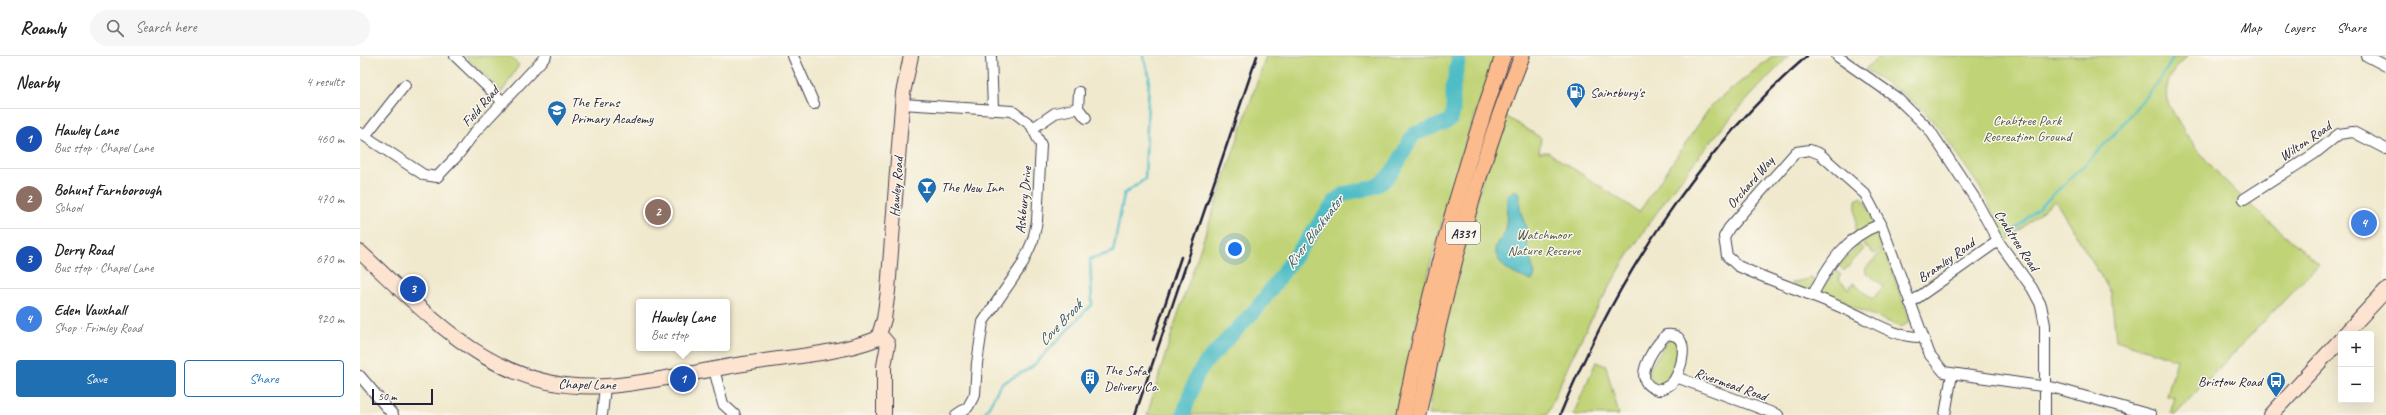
<!DOCTYPE html>
<meta charset="utf-8">
<style>
body{margin:0;font-family:Caveat,sans-serif;background:#f6f6f6;color:#222}
.controls{position:absolute;right:12px;bottom:12px;display:grid;overflow:hidden;border-radius:4px;box-shadow:0 4px 16px #0002}
.controls button{width:36px;height:36px;display:grid;place-items:center;padding:0;border:0;border-bottom:1px solid #e0e0e0;background:#fff;color:#222;font:20px sans-serif}
.scale{position:absolute;left:12px;bottom:10px;width:61px;box-sizing:border-box;padding-left:4px;border:2px solid #22223b;border-top:0;font-size:11px;line-height:14px;white-space:nowrap;color:#22223b;-webkit-text-stroke:3px #fbf7ec;paint-order:stroke}
.you{position:absolute;left:875px;top:193px;width:14px;height:14px;margin:-10px;border:3px solid #fff;border-radius:50%;background:#1a73e8;box-shadow:0 0 0 6px #1a73e833}
.badge{display:grid;place-items:center;width:26px;height:26px;border-radius:50%;background:#1f6fb2;color:#fff;font-size:13px;font-weight:700}
.pin{position:absolute;translate:-50% -50%;border:2px solid #fff;box-shadow:0 1px 4px #0006}
.popup{position:absolute;left:276px;top:243px;width:94px;height:52px;box-sizing:border-box;display:grid;place-content:center;border-radius:4px;background:#fff;filter:drop-shadow(0 1px 3px #0005);font-size:13px;white-space:nowrap;color:#767676}
.popup b{font-size:15px;color:#222}
.popup::after{content:'';position:absolute;left:50%;top:100%;margin-left:-8px;border:8px solid transparent;border-top-color:#fff}
.list{margin:0;padding:0;list-style:none}
h2{display:flex;justify-content:space-between;align-items:center;height:52px;margin:0;padding:0 16px;font-size:17px}
h2 small{font-size:13px;font-weight:400;color:#767676}
.list li{display:grid;grid-template-columns:26px 1fr auto;gap:12px;align-items:center;box-sizing:border-box;height:60px;padding:0 16px;border-top:1px solid #e0e0e0}
.list b{display:block;font-size:15px;white-space:nowrap}
.list p{margin:0;font-size:13px;white-space:nowrap;color:#767676}
.list em{font-size:13px;font-style:normal;color:#767676}
.actions{display:flex;gap:8px;padding:12px 16px}
.actions a{flex:1;padding:9px 0;border:1px solid #1f6fb2;border-radius:4px;text-align:center;font-size:14px;color:#1f6fb2}
.actions .main{background:#1f6fb2;color:#fff}
.icon{flex:none;width:22px;height:22px;fill:none;stroke:currentColor;stroke-width:2;stroke-linecap:round;stroke-linejoin:round}
.map{position:relative;flex:none;width:2026px;height:359px;overflow:hidden}
header{display:flex;align-items:center;gap:24px;box-sizing:border-box;height:56px;padding:0 20px;background:#fff;border-bottom:1px solid #e0e0e0}
header strong{font-size:19px}
nav{display:flex;gap:22px;margin-inline-start:auto;font-size:14px}
.search{width:280px;height:36px;background:#f6f6f6;display:flex;align-items:center;gap:10px;box-sizing:border-box;padding:0 14px;border-radius:22px;color:#767676;font-size:15px}
main{display:flex}
aside{flex:1;background:#fff}
.map>svg:first-child{display:block}
.green{fill:#c0d376;stroke:#717a58}
.water{fill:#4fbdc6;stroke:#387080}
.lines{fill:none;stroke-linecap:round;stroke-linejoin:round}
.stream{stroke:#4fbdc6;stroke-width:2.5}
.river{stroke:#4fbdc6;stroke-width:15}
.street-casing{stroke:#414051;stroke-width:12}
.secondary-casing{stroke:#414051;stroke-width:16}
.primary-casing{stroke:#414051;stroke-width:17}
.street{stroke:#fff;stroke-width:10}
.secondary{stroke:#fde4d1;stroke-width:14}
.primary{stroke:#fbbb8d;stroke-width:15}
.rail{stroke:#22223b;stroke-width:2.5}
.labels{text-anchor:middle;stroke-width:3;stroke-linejoin:round;paint-order:stroke}
.shield{fill:#fbf7ec;stroke:#636270;stroke-width:1}
.shield-label{font-size:13px;font-weight:bold;fill:#22223b}
.poi-label{font-size:14px;fill:#22223b;stroke:#fbf7ec;text-anchor:start}
.street-label{font-size:14px;fill:#22223b;stroke:#fbf7ec}
.park-label{font-size:14px;fill:#51574d;stroke:#fbf7ec}
.water-label{font-size:15px;font-style:italic;fill:#32586c;stroke:#fbf7ec}
</style>
<header>
<strong>Roamly</strong>
<div class="search"><svg class="icon" aria-label="search" viewBox="0 0 24 24"><circle cx="10" cy="10" r="6"/><path d="M15 15l6 6"/></svg>Search here</div>
<nav><a>Map</a><a>Layers</a><a>Share</a></nav>
</header>
<main>
<aside>
<h2>Nearby<small>4 results</small></h2>
<ul class="list">
<li><span class="badge" style="background:#1a4fb4">1</span><div><b>Hawley Lane</b><p>Bus stop · Chapel Lane</p></div><em>460 m</em></li>
<li><span class="badge" style="background:#8d6e63">2</span><div><b>Bohunt Farnborough</b><p>School</p></div><em>470 m</em></li>
<li><span class="badge" style="background:#1a4fb4">3</span><div><b>Derry Road</b><p>Bus stop · Chapel Lane</p></div><em>670 m</em></li>
<li><span class="badge" style="background:#3f7fe0">4</span><div><b>Eden Vauxhall</b><p>Shop · Frimley Road</p></div><em>920 m</em></li>
</ul>
<div class="actions"><a class="main">Save</a><a>Share</a></div>
</aside>
<div class="map">
<svg width="2026" height="359" viewBox="0 0 2026 359">
<rect width="100%" height="100%" fill="#fbf7ec"/>
<filter id="ink" filterUnits="userSpaceOnUse"><feTurbulence type="fractalNoise" baseFrequency=".025" numOctaves="2"/><feDisplacementMap in="SourceGraphic" scale="8" xChannelSelector="R" yChannelSelector="G"/><feConvolveMatrix kernelMatrix="1 2 1 2 8 2 1 2 1" color-interpolation-filters="sRGB"/></filter>
<filter id="wash" filterUnits="userSpaceOnUse"><feTurbulence type="fractalNoise" baseFrequency=".012" numOctaves="4" result="noise"/><feDisplacementMap in="SourceGraphic" scale="16" xChannelSelector="R" yChannelSelector="G"/><feGaussianBlur stdDeviation="0.9" result="paint"/><feColorMatrix in="noise" values="0 0 0 0 0 0 0 0 0 0 0 0 0 0 0 0 0 1.4 0 .05"/><feComposite in="paint" operator="in"/></filter>
<g filter="url(#wash)">
<rect width="100%" height="100%" fill="#f0e9cd"/>
<g class="green">
<path d="M105,0H150L159,9L142,36Z"/>
<path d="M906,0H1137C1092,115 1060,238 1037,359H787L816,264Z"/>
<path d="M1412,0H1429C1324,105 1242,221 1187,359H1068C1084,256 1112,157 1142,58L1181,82L1179,96H1188L1279,156L1351,50Z"/>
<path d="M1519,0H1828C1814,11 1804,26 1807,44C1809,50 1814,57 1817,63C1848,119 1911,166 1959,208L1815,358L1810,357L1815,342L1807,340L1817,304L1756,284L1751,237L1695,144L1646,186L1623,136L1582,76L1563,54L1542,37L1505,13Z"/>
<path d="M1502,141L1516,168L1496,176V144Z"/>
<path d="M1515,174L1523,191L1514,198L1501,186L1503,182Z"/>
<path d="M1499,188L1504,193L1484,215L1479,210Z"/>
<path d="M1524,192L1550,266L1541,271L1458,236L1477,215L1481,219L1478,223L1489,233L1493,227L1512,243L1524,230L1505,216L1506,212Z"/>
<path d="M1452,222L1455,226L1448,235L1431,227Z"/>
<path d="M1309,283H1313L1320,291L1306,327L1298,329L1288,322V315Z"/>
<path d="M1236,306L1246,310L1259,359H1213Z"/>
</g>
<path class="water" d="M1154,134L1160,137V153L1166,172L1168,195L1175,219L1172,225C1155,219 1137,212 1135,192L1146,175L1147,141Z"/>
<g class="lines">
<g class="stream">
<path d="M1649,179C1691,140 1735,103 1770,59C1786,39 1803,23 1814,0"/>
<path d="M624,359L641,328L672,311L732,248L730,203L753,196L764,138L785,123L789,19L783,0"/>
</g>
<path class="river" d="M823,359L837,319L847,305L898,251L976,144C989,131 1007,137 1021,127C1037,115 1044,93 1054,78L1085,67L1091,63L1093,56V32L1099,0"/>
</g>
</g>
<g filter="url(#ink)">
<g class="lines">
<defs>
<g id="street">
<path d="M95,0L143,46"/>
<path d="M433,0L454,48"/>
<path d="M631,0L633,52"/>
<path d="M1477,0L1537,42L1569,73L1614,141L1638,185L1672,232L1681,249L1685,269V359"/>
<path d="M2007,0L2026,10"/>
<path d="M719,36L718,52L726,62"/>
<path d="M542,48L652,55L671,69L681,89L677,165L673,184L662,209L623,266L617,307L615,338L608,351L596,359"/>
<path d="M673,72L695,57L718,52"/>
<path d="M0,77L64,119L77,121L98,99L115,76L186,0"/>
<path d="M5,80L45,29"/>
<path d="M1884,143L1954,98L1979,78L1993,76L2026,93"/>
<path d="M1452,240C1469,208 1485,181 1521,168"/>
<path d="M1550,247L1638,185"/>
<path d="M1306,279C1333,275 1322,317 1311,328C1307,331 1303,333 1299,334C1268,328 1293,292 1306,279Z"/>
<path d="M1563,281C1535,282 1514,266 1489,255C1453,238 1415,227 1378,210L1367,200L1364,181L1369,172L1436,96L1450,94L1460,98L1505,138L1521,168L1570,299L1584,316L1695,332L1791,359"/>
<path d="M354,313L363,348L375,359"/>
<path d="M0,320L33,359"/>
<path d="M1316,321L1418,359"/>
<path d="M242,359L245,331"/>
<path d="M1585,359L1592,318"/>
</g>
<g id="secondary">
<path d="M0,196C73,263 137,338 246,330C288,327 330,317 371,310C421,301 473,300 519,282H523L528,288L524,310V359"/>
<path d="M1985,278L2026,234"/>
<path d="M518,282L524,263L528,235L543,37L551,0"/>
<path d="M1911,359L1981,283"/>
</g>
<g id="primary">
<path d="M1044,359C1068,237 1102,117 1143,0"/>
<path d="M1059,359C1083,237 1116,116 1162,0"/>
</g>
</defs>
<use href="#street" class="street-casing"/>
<use href="#secondary" class="secondary-casing"/>
<use href="#primary" class="primary-casing"/>
<use href="#street" class="street"/>
<use href="#secondary" class="secondary"/>
<use href="#primary" class="primary"/>
<g class="rail">
<path d="M793,284L821,201"/>
<path d="M775,359L897,0"/>
<path d="M1200,359C1254,227 1338,95 1447,0"/>
</g>
</g>
</g>
<defs>
<symbol id="fuel-pin" viewBox="-11 -11 22 30"><path d="M0 17L-7.5 6A9.5 9.5 0 1 1 7.5 6Z" fill="#1f6fb2" stroke="#fbf7ec"/><path d="M-5.5-6h7V0h2V4h1.3V-2.5L3-4.5l.8-.8L6-3V5H2.5V1h-1V6h-7ZM-4.2-4.7v3.2H.2V-4.7Z" fill="#fff"/></symbol>
<symbol id="school-pin" viewBox="-11 -11 22 30"><path d="M0 17L-7.5 6A9.5 9.5 0 1 1 7.5 6Z" fill="#1f6fb2" stroke="#fbf7ec"/><path d="M0-5L7-2L0 1L-7-2ZM-4 1L0 2.5L4 1V4Q0 6-4 4Z" fill="#fff"/></symbol>
<symbol id="bar-pin" viewBox="-11 -11 22 30"><path d="M0 17L-7.5 6A9.5 9.5 0 1 1 7.5 6Z" fill="#1f6fb2" stroke="#fbf7ec"/><path d="M-6-5H6L.8 .8V4.5H3.5V6h-7V4.5H-.8V.8Z" fill="#fff"/></symbol>
<symbol id="building-pin" viewBox="-11 -11 22 30"><path d="M0 17L-7.5 6A9.5 9.5 0 1 1 7.5 6Z" fill="#1f6fb2" stroke="#fbf7ec"/><path d="M-4-6H4V6H1V3H-1V6H-4ZM-2.5-4.3h1.7v1.8h-1.7ZM.8-4.3h1.7v1.8H.8ZM-2.5-1h1.7V.8h-1.7ZM.8-1h1.7V.8H.8Z" fill="#fff"/></symbol>
<symbol id="bus-pin" viewBox="-11 -11 22 30"><path d="M0 17L-7.5 6A9.5 9.5 0 1 1 7.5 6Z" fill="#1f6fb2" stroke="#fbf7ec"/><path d="M-5-6H5V4H4V6H2V4H-2V6H-4V4H-5ZM-3.5-4V0h7V-4ZM-3.5 1.2v1.5H-2V1.2ZM2 1.2v1.5H3.5V1.2Z" fill="#fff"/></symbol>
</defs>
<g fill-rule="evenodd">
<use href="#fuel-pin" x="1205" y="25" width="22" height="30"/>
<use href="#school-pin" x="186" y="43" width="22" height="30"/>
<use href="#bar-pin" x="556" y="120" width="22" height="30"/>
<use href="#building-pin" x="719" y="311" width="22" height="30"/>
<use href="#bus-pin" x="1905" y="314" width="22" height="30"/>
</g>
<g class="labels">
<rect class="shield" x="1086" y="166" width="34" height="22" rx="3"/>
<g class="shield-label">
<text x="1103" y="182">A331</text>
</g>
<g class="poi-label">
<text x="1230" y="41">Sainsbury's</text>
<text x="211" y="51">The Ferns<tspan x="211" dy="16">Primary Academy</tspan></text>
<text x="581" y="136">The New Inn</text>
<text x="744" y="319">The Sofa<tspan x="744" dy="16">Delivery Co.</tspan></text>
<text x="1902" y="330" text-anchor="end">Bristow Road</text>
</g>
<g class="street-label">
<text transform="translate(120 50) rotate(-49)" y="5">Field Road</text>
<text transform="translate(1945 85) rotate(-34)" y="5">Wilton Road</text>
<text transform="translate(1390 126) rotate(-49)" y="5">Orchard Way</text>
<text transform="translate(536 131) rotate(-86)" y="5">Hawley Road</text>
<text transform="translate(663 144) rotate(-84)" y="5">Ashbury Drive</text>
<text transform="translate(1657 184) rotate(57)" y="5">Crabtree Road</text>
<text transform="translate(1586 204) rotate(-35)" y="5">Bramley Road</text>
<text transform="translate(227 328) rotate(1)" y="5">Chapel Lane</text>
<text transform="translate(1371 328) rotate(19)" y="5">Rivermead Road</text>
</g>
<g class="park-label">
<text x="1667" y="69">Crabtree Park<tspan x="1667" dy="16">Recreation Ground</tspan></text>
<text x="1184" y="183">Watchmoor<tspan x="1184" dy="16">Nature Reserve</tspan></text>
</g>
<g class="water-label">
<text transform="translate(954 176) rotate(-53)" y="5">River Blackwater</text>
<text transform="translate(700 267) rotate(-46)" y="5">Cove Brook</text>
</g>
</g>
</svg>
<div class="controls">
<button>+</button>
<button>−</button>
</div>
<div class="scale">50 m</div>
<div class="you"></div>
<div class="pin badge" style="left:323px;top:323px;background:#1a4fb4">1</div>
<div class="popup"><b>Hawley Lane</b>Bus stop</div>
<div class="pin badge" style="left:298px;top:156px;background:#8d6e63">2</div>
<div class="pin badge" style="left:53px;top:233px;background:#1a4fb4">3</div>
<div class="pin badge" style="left:2004px;top:167px;background:#3f7fe0">4</div>
</div>
</main>
